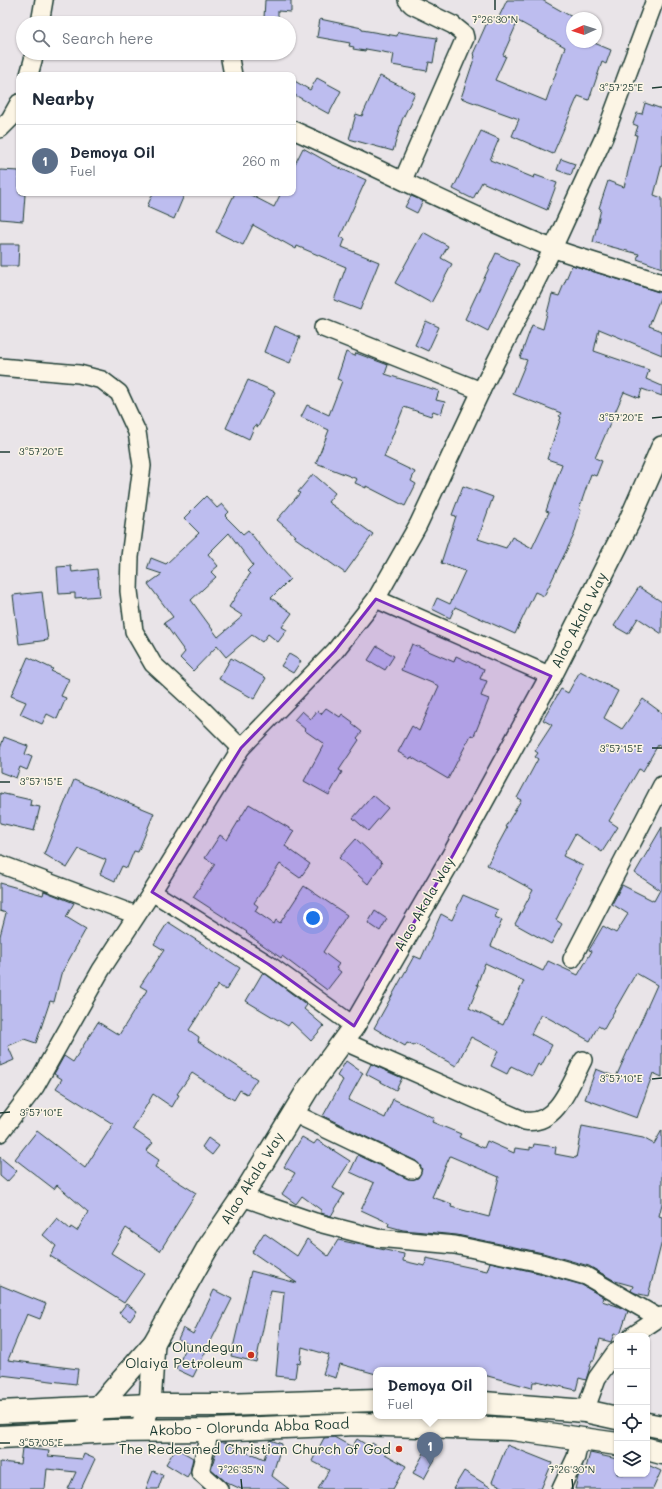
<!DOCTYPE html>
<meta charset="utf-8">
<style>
body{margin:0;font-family:Mali,sans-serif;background:#f2f2f3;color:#1f2937}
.controls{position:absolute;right:12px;bottom:12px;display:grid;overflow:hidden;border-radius:8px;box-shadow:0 1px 3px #0004}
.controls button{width:36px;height:36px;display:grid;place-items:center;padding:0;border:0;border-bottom:1px solid #e0e1e3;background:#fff;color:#1f2937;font:20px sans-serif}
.compass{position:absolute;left:566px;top:12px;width:36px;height:36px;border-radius:50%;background:#fff;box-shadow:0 1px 3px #0004;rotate:267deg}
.you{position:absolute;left:313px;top:918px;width:14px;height:14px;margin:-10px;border:3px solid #fff;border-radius:50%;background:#1a73e8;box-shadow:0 0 0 6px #1a73e833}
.badge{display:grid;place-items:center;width:26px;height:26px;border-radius:50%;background:#c8321e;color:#fff;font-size:13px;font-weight:700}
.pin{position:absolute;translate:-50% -33px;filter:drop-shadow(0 1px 2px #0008)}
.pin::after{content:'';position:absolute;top:21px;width:14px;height:12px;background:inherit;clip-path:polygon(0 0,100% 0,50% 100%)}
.popup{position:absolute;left:373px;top:1367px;width:114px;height:52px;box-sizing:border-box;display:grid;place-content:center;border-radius:8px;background:#fff;filter:drop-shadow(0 1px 3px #0005);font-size:13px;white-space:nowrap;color:#747a83}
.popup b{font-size:15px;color:#1f2937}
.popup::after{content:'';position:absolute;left:50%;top:100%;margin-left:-8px;border:8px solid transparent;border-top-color:#fff}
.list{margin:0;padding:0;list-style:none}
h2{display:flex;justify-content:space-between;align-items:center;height:52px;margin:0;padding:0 16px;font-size:17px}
h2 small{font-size:13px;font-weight:400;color:#747a83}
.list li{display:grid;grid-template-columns:26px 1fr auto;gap:12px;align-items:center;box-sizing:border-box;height:72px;padding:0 16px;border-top:1px solid #e0e1e3}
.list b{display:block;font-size:15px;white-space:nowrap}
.list p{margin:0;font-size:13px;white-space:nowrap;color:#747a83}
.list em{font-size:13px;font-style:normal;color:#747a83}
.icon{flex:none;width:22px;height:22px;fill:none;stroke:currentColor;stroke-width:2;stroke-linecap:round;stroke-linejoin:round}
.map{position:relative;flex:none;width:662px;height:1489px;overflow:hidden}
.search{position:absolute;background:#fff;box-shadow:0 1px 3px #0004;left:16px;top:16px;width:280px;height:44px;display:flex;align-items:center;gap:10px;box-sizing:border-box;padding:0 14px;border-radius:22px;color:#747a83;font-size:15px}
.panel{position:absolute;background:#fff;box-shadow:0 1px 3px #0004;left:16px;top:72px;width:280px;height:124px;border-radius:8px}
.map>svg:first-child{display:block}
.building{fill:#bdbdef;stroke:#1f3d34;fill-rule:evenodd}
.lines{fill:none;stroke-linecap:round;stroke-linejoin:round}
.minor-casing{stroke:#1f3d34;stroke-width:20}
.tertiary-casing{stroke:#1f3d34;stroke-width:24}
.secondary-casing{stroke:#1f3d34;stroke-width:25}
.minor{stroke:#fcf5e5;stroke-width:17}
.tertiary{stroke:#fcf5e5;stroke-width:21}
.secondary{stroke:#fcf5e5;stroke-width:22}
.marked{fill:#7b2cbf;fill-opacity:0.2;stroke:#7b2cbf;stroke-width:3;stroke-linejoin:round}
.ticks{fill:none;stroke:#1f3d34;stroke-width:1.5}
.poi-dot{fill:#c8321e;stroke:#fcf5e5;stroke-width:1.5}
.labels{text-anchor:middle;stroke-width:3;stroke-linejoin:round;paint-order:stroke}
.street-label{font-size:14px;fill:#1f3d34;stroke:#fcf5e5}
.poi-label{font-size:14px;fill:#1f3d34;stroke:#fcf5e5;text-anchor:end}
.ticks-label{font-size:10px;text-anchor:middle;fill:#1f3d34;stroke:#fcf5e5;stroke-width:3;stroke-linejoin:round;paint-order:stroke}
</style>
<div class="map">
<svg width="662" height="1489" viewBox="0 0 662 1489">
<rect width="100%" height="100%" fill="#e9e4e8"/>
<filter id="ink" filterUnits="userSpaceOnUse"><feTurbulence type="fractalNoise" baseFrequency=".025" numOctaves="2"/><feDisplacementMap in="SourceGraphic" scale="8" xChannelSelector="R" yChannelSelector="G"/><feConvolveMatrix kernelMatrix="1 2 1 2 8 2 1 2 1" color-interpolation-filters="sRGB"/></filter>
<g filter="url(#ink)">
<g class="building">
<path d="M265,0H291V12L278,11V18H264Z"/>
<path d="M507,0H542L572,17V42H592L611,50L606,64L602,62L589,100L578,96L553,154L512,136L519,119L461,98L475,56L473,54L489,18L497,21ZM518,21L565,47L546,101L495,80L506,56L503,55Z"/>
<path d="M320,19L362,28V30L397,36L398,32L437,38L433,63L429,62L427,71L392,65L394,54L366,49L365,51L353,49L354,47L349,46L350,43L317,37Z"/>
<path d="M380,76L415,93L402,120L393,151L349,139L356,114L362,116Z"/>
<path d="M317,78L341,91L329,114L293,94V80L310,90Z"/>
<path d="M645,103L662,109V164L654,195L662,198V268L637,259L639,254L593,242L601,209L599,208L608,181L624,187L637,135H635L638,126L633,124L637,113L642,114Z"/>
<path d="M481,131L499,139L490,160L534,178L535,175L557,183L547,210L482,182L473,199L453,189Z"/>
<path d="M303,148L333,165L366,180L340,237L345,239L342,247L379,262L360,310L334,300L346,267L297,246L296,249L253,225L243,245L216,232L235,193H247L274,207L281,193H293V168Z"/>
<path d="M561,159L575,164L571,175L557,170Z"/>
<path d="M0,170L19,171V193L25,195L23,221L0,219Z"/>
<path d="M153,193H185L174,219L147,207Z"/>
<path d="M411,196L423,201L417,213L405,207Z"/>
<path d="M423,232L448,246L441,258L452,264L431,303L395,283Z"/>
<path d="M0,244H19L18,266H0Z"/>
<path d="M496,253L519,264L488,331L465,319Z"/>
<path d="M572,265L662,293L649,326L662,331V355L599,329L594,351L649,370L646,379L662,386V396L642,389L639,398L624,392L595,458L602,461L596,476L591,474L579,509L581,510L574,535L544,596L535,592L515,634L455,607L450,618L432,609L437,598L450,604L465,571L441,563L456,516L452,515L463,486L493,497L478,539L506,548L512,537L532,548L549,512L546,511L562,464L547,459L561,417L559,416L561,413L513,394L527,360L520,358L532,325L543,329L552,294L559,296Z"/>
<path d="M426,321L439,327L428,351L415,345Z"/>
<path d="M274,326L300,337L290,363L264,352Z"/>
<path d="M346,352L355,356L356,353L388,365L385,374L439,391L436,400L445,402L441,414L433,411L431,416L404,407L384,457L415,472L411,481L416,484L405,506L366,486V488L355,483L357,479L316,463L329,430L301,417L307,405L329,415L342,381L337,379Z"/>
<path d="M248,380L275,392L258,427L255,425L249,439L226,428Z"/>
<path d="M313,474L335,493L328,502L373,534L345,573L294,537L296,536L277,520L300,493L298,492Z"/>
<path d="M206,496L217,508L222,504L229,512L225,516L243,534L248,530L267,554L290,579L271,598L292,613L282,627L287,630L278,642L268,634L262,642L252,635L226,657L217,646L193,671L180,658L185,652L164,623L173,617L148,584L162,574L147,569L151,558L166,564L199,533L184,518ZM229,533L253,565L247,571L250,574L229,607L243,616L218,637L191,600L216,577L211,572L218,566L208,554Z"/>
<path d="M71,566L72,572L97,569L100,596L75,598V593L59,594L57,567Z"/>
<path d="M639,587L662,602V634L638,618L628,634L614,626Z"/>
<path d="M42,592L48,640L19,644L13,595Z"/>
<path d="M412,644L454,662L456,656L484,669L480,679L487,681L481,696L489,699L474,736L471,735L448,779L411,757L410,759L398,752L412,726L419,731L439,686L401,670Z"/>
<path d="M377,646L394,656L385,670L368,660Z"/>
<path d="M289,654L301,661L293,673L281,666Z"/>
<path d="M28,657L53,669L51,671L69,679L61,696L66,698L57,719L47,714L42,724L20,714L26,702L11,696Z"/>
<path d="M231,658L266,678L254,699L219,679Z"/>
<path d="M580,671L618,691L604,718L622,729L643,699L662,713V748L658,745L643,771L639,769L609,821L618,827L602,852L575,834L563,856L583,866L556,920L562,924L551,944L515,924L533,890L487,865L507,828L505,827L521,800L517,798L538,759L535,757L538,753L535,751L552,725L543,720L561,689L568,693Z"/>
<path d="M326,708L340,717L342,714L353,722L352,724L362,732L357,738L359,740L339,770L342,772L329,795L304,781L324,744L304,730L305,729L294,720L302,711L311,719L317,711L321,714Z"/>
<path d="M4,737L28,746L25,754L32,757L27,770L20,767L16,778L0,772V749Z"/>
<path d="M74,780L154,813L138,852L134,851L127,868L122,866L115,881L100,874L106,860L79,849L67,868L44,854Z"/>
<path d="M0,793L31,800L30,805L40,807L34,831L0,823Z"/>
<path d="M373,795L388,808L368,831L353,818Z"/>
<path d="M249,804L294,831L285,846L310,864L300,878L280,864L254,903L258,906L255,911L274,924L276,920L280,923L304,886L347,915L323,952L339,964L336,968L341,972L327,990L282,956L281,958L246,933L247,932L193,897L215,864L205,858L220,835L227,840Z"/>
<path d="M662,827V1077L653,1073L637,1118L585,1099L596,1069L616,1077L657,985L636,973L604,1029L598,1026L590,1041L541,1014L531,1034L552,1045L541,1066L538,1064L532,1076L511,1066L507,1074L491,1066L498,1051L471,1037L456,1066L415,1044L414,1046L407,1043L405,1046L374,1028L414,956L421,959L441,914L452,920L463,895L498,910L495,917L502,920L491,946L543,971L548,961L578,975L592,951L589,950L603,926L616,933L628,914L612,904L622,885L654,901L660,890L635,873ZM485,963L524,981L503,1025L469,1008L479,985H477Z"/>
<path d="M356,839L382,863L368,884L339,858Z"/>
<path d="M0,883L43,895L44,891L74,903L66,917L86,929L61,974L54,1002L50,1001L36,1043L24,1039L8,1046L14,1060L0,1066V936L6,913L0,911Z"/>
<path d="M375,911L387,919L380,931L368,923Z"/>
<path d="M168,922L240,968L226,990L218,985L189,1030L199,1037L198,1041L257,1079L247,1094L240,1090L234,1100L192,1073L177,1094L179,1095L172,1107L153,1094L133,1129L153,1143L146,1151L159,1160L155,1167L196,1193L160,1251L126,1228L111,1253L144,1274L124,1303L50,1256L56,1246L43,1235L57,1218L70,1229L71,1227L77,1231L88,1212L57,1185L54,1189L15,1159L37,1131L85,1168L113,1124L56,1088L62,1079L54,1074L64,1056L73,1062L98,1022L119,1035L147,990L140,986L164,950L154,944Z"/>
<path d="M263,972L307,1005L304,1009L324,1026L311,1041L291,1022L288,1026L246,1001Z"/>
<path d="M346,1061L363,1073L348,1100L385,1118L393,1099L434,1118L432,1122L461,1134L459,1137L484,1148L487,1141L514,1153L515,1148L530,1150V1147L533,1148L534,1144L556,1147L555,1154L576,1158L582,1126L643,1138L654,1144L662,1130V1204L659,1216L662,1217V1241L648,1296L635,1293L631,1291L633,1286L615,1281L589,1266L543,1253L457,1235L403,1230L388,1226L389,1223L361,1210L374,1183L350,1172L358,1155L408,1179L418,1178L422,1169L416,1161L323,1116L343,1080L337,1076ZM450,1156L499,1177L489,1217L451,1207L452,1204L432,1197Z"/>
<path d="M371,1064L402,1078L396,1090L366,1074Z"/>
<path d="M302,1137L314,1144L317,1140L350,1161L333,1188L344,1194L331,1216L321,1213V1210L302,1196L296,1204L282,1194L295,1173L284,1167Z"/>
<path d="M208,1138L219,1146L212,1155L202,1147Z"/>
<path d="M0,1157L17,1171L7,1182L0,1176Z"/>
<path d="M264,1233L297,1256L307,1239L328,1256L338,1240L404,1254L403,1261L425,1266L426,1258L487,1271L490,1262L539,1273L582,1285L603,1297L602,1301L617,1306L628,1311L620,1335L614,1334L611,1342L600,1339L594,1360H592L586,1380L579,1378L576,1390L537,1381V1382H533L532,1388L484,1375V1370H376V1374L340,1364L336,1378L323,1374L329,1355L302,1347L300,1364L297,1363L295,1378L276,1376L284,1292L271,1290L256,1362L231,1356L251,1271L297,1283L252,1252Z"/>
<path d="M0,1285L46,1304L40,1319L27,1314L8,1360L78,1369L76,1384L1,1375L0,1378Z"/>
<path d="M214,1290L232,1299L193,1377L176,1369L188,1344L178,1339L183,1328L193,1334Z"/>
<path d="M126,1304L137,1311L130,1321L119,1313Z"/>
<path d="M334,1437L352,1447L357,1439L370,1447L372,1443L387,1452L385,1454L406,1466L393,1489H318L329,1470L312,1461L324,1438Z"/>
<path d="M270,1440L282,1444L272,1476L289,1489H241L226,1482L211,1469L219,1442H224L252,1455L253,1454L264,1459Z"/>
<path d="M507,1445L552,1463L541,1489H507L492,1482Z"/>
<path d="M22,1448L49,1451L48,1456L82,1459L84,1454L95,1459L81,1489H68L76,1472L47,1469L45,1489H0V1462L20,1464Z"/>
<path d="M176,1448L193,1458L190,1472L187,1477L166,1464Z"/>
<path d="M424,1453L435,1459L424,1479L413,1473Z"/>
<path d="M590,1453L617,1459V1474H647L648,1465L661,1471L653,1489H575L578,1477L582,1467L586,1468Z"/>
<path d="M153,1471L163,1475L158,1489H146Z"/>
<path d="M464,1471L493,1489H453Z"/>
</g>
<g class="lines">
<defs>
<g id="minor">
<path d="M40,23L44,0"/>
<path d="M231,53L230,59L233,75"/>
<path d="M29,75L35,53"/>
<path d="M0,129L10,119L19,103"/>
<path d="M293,130C380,168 464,213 552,248C588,261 626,271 662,283"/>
<path d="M403,180L465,38L464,34L453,25L412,5L407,0"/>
<path d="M323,328L481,391"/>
<path d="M0,367L79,374L102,380L119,393L137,432L142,466L130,557L129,591L134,631L153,664L202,709L241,748"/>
<path d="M376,599L551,676"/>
<path d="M0,864L136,915"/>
<path d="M152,892L268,964L354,1026"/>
<path d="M572,959L662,785"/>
<path d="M343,1041L525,1121C557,1126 571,1083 583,1060"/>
<path d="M293,1113L412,1170"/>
<path d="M0,1133L35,1087L101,970L152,892L241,748L335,651L376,599L418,525L481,391L553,248L604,137L655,0"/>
<path d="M242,1197L315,1222L377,1238L455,1245L541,1263L586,1276L659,1318"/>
<path d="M632,1336L662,1316"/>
<path d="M585,1411L597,1378L617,1350"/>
<path d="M210,1430L200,1472L219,1489"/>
<path d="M561,1489L576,1457L580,1437"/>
</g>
<g id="tertiary">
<path d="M140,1430L150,1405L154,1343"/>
<path d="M84,1432L98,1407L154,1343L208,1247L242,1197L308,1089L354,1026L453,855L551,676L629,522L662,447"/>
</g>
<g id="secondary">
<path d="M484,1403L585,1411L617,1418"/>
<path d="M0,1412L150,1405H224L376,1400"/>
<path d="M647,1424L662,1427"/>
<path d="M0,1437L113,1431L210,1430L356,1424L513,1429L617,1444"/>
<path d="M647,1449L662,1453"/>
</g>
</defs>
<use href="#minor" class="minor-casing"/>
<use href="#tertiary" class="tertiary-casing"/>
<use href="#secondary" class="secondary-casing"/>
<use href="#minor" class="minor"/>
<use href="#tertiary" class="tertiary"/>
<use href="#secondary" class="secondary"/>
</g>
</g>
<path class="marked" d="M376,599L551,676L453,855L354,1026L268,964L152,892L241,748L335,651Z"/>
<path class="ticks" d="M495,0V10M652,88L662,87M652,418L662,417M0,452H10M652,748H662M0,782H10M652,1079L662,1078M0,1113L10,1112M0,1443H10M241,1479L242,1489M572,1479L573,1489"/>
<g class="poi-dot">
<circle cx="251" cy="1355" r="4"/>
<circle cx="399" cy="1449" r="4"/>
</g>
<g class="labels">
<g class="street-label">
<text transform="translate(579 620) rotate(-63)" y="5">Alao Akala Way</text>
<text transform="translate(424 904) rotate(-60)" y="5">Alao Akala Way</text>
<text transform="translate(252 1178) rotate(-58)" y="5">Alao Akala Way</text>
<text transform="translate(249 1427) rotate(-2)" y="5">Akobo - Olorunda Abba Road</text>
</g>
<g class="poi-label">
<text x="243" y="1352">Olundegun<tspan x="243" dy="16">Olaiya Petroleum</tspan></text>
<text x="391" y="1454">The Redeemed Christian Church of God</text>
</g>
</g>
<g class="ticks-label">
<text x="495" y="23">7°26'30"N</text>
<text x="621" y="91">3°57'25"E</text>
<text x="621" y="421">3°57'20"E</text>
<text x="41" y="455">3°57'20"E</text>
<text x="621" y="752">3°57'15"E</text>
<text x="41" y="785">3°57'15"E</text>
<text x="621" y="1082">3°57'10"E</text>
<text x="41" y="1116">3°57'10"E</text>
<text x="41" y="1446">3°57'05"E</text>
<text x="241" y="1473">7°26'35"N</text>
<text x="572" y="1473">7°26'30"N</text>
</g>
</svg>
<div class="controls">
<button>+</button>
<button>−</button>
<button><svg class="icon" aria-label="locate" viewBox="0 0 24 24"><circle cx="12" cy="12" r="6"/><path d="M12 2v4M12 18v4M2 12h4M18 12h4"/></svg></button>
<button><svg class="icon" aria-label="layers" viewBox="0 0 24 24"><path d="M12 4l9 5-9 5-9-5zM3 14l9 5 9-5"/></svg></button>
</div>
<svg class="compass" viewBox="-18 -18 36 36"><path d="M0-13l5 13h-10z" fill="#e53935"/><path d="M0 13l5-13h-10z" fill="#747a83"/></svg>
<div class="you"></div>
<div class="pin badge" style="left:430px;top:1465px;background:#5c6f8a">1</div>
<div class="popup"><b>Demoya Oil</b>Fuel</div>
<div class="search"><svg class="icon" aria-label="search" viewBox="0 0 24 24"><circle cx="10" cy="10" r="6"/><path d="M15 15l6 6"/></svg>Search here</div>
<section class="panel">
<h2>Nearby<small></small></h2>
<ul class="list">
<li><span class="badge" style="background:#5c6f8a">1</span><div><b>Demoya Oil</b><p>Fuel</p></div><em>260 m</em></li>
</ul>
</section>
</div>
